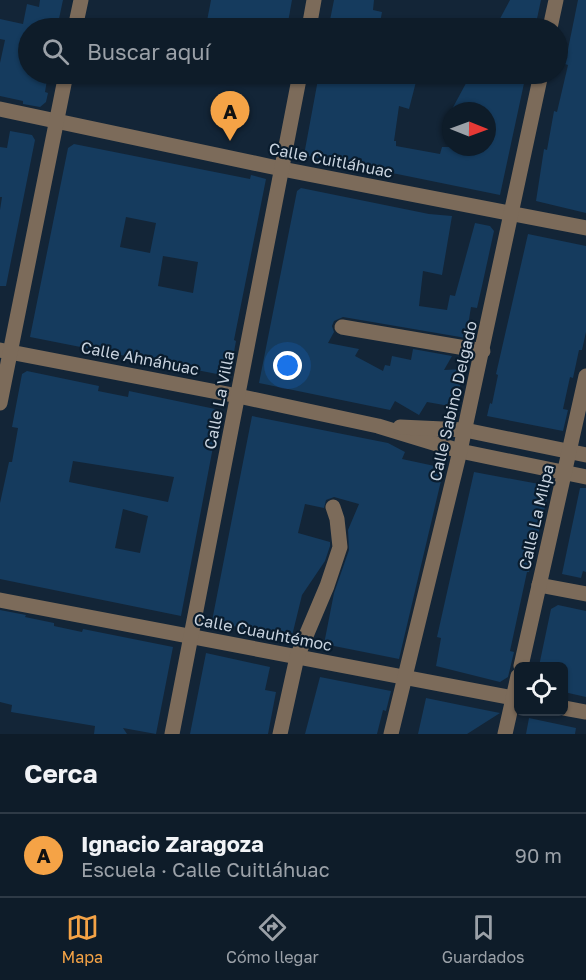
<!DOCTYPE html>
<html lang="es">
<meta charset="utf-8">
<style>
body{margin:0;font-family:"Golos Text",sans-serif;background:#1c2935;color:#f1f3f6}
.controls{position:absolute;right:18px;bottom:18px;display:grid;overflow:hidden;border-radius:9px;box-shadow:0 2px 4px #0004}
.controls button{width:54px;height:54px;display:grid;place-items:center;padding:0;border:0;border-bottom:2px solid #2e3a46;background:#0e1c29;color:#f1f3f6;font:30px sans-serif}
.compass{position:absolute;left:442px;top:102px;width:54px;height:54px;border-radius:50%;background:#0e1c29;box-shadow:0 2px 4px #0004;rotate:91deg}
.you{position:absolute;left:288px;top:366px;width:21px;height:21px;margin:-15px;border:4px solid #fff;border-radius:50%;background:#1a73e8;box-shadow:0 0 0 9px #1a73e833}
.badge{display:grid;place-items:center;width:39px;height:39px;border-radius:50%;background:#f5a346;color:#111;font-size:20px;font-weight:700}
.pin{position:absolute;translate:-50% -50px;filter:drop-shadow(0 2px 3px #0008)}
.pin::after{content:'';position:absolute;top:32px;width:21px;height:18px;background:inherit;clip-path:polygon(0 0,100% 0,50% 100%)}
.list{margin:0;padding:0;list-style:none}
h2{display:flex;justify-content:space-between;align-items:center;height:78px;margin:0;padding:0 24px;font-size:26px}
h2 small{font-size:20px;font-weight:400;color:#9ba1a8}
.list li{display:grid;grid-template-columns:39px 1fr auto;gap:18px;align-items:center;box-sizing:border-box;height:84px;padding:0 24px;border-top:2px solid #2e3a46}
.list b{display:block;font-size:22px;white-space:nowrap}
.list p{margin:0;font-size:20px;white-space:nowrap;color:#9ba1a8}
.list em{font-size:20px;font-style:normal;color:#9ba1a8}
.icon{flex:none;width:33px;height:33px;fill:none;stroke:currentColor;stroke-width:2;stroke-linecap:round;stroke-linejoin:round}
.map{position:relative;flex:none;width:586px;height:734px;overflow:hidden}
.search{position:absolute;background:#0e1c29;box-shadow:0 2px 4px #0004;left:18px;right:18px;top:18px;height:66px;display:flex;align-items:center;gap:15px;box-sizing:border-box;padding:0 21px;border-radius:33px;color:#9ba1a8;font-size:22px}
.sheet{height:162px;background:#0e1c29}
nav{display:flex;justify-content:space-around;align-items:center;box-sizing:border-box;height:84px;border-top:2px solid #2e3a46;background:#0e1c29;font-size:16px;color:#9ba1a8}
nav a{display:grid;justify-items:center;gap:3px}
nav .on{color:#f5a346}
.map>svg:first-child{display:block}
.building{fill:#153b5e;fill-rule:evenodd}
.lines{fill:none;stroke-linecap:round;stroke-linejoin:round}
.minor{stroke:#7c6b5a;stroke-width:15}
.labels{text-anchor:middle;stroke-width:4.5;stroke-linejoin:round;paint-order:stroke}
.street-label{font-size:16px;fill:#c8d3df;stroke:#0a1c2d}
</style>
<div class="map">
<svg width="586" height="734" viewBox="0 0 586 734">
<rect width="100%" height="100%" fill="#132537"/>
<g class="building">
<path d="M40,0H63L57,28H28V74H48L45,92L48,93L46,102L40,107L23,104V101L0,96V63L5,40L0,39V19L23,24L27,4L39,7Z"/>
<path d="M211,0H292L287,28H242L207,21Z"/>
<path d="M334,0H374L373,10L382,12L379,28H335L336,22L330,20Z"/>
<path d="M510,0H541L535,28H495Z"/>
<path d="M578,0H586V213L536,201L544,149L547,150L554,111L557,112L568,65L565,64Z"/>
<path d="M319,74H418L409,109L399,106L394,141H396V146L440,154L442,147H487V111H451L471,74H526L500,195L304,155Z"/>
<path d="M10,131L32,135L35,140L6,286H0V210L2,197H0V147L7,148Z"/>
<path d="M74,144L250,179L251,175L266,179L234,340L236,341L230,374L227,373V376L30,337L68,148ZM126,217L156,223L150,253L120,247ZM163,256L198,262L193,293L158,286Z"/>
<path d="M301,188L429,214L452,216L442,275L423,271L419,306L447,310L450,295L455,296L475,223L490,226L494,231L482,286L477,308L471,307L466,338L343,317L334,321L332,326L334,332L328,343L359,349L355,356L383,371L385,365L390,366L392,356L411,360L413,349L452,356L444,370L464,369L455,407L427,402L419,415L395,401L390,410L259,383L297,191Z"/>
<path d="M528,234L586,246V332L582,350H579L573,378L570,377L563,409L568,410L563,431L487,416L490,403L492,404L498,375L496,374Z"/>
<path d="M27,371L99,386L98,391L128,397L129,391L220,410L181,616L0,579V503L9,462H12L18,428L12,427L22,374ZM73,461L174,477L168,502L69,482ZM123,509L148,516L140,553L115,548Z"/>
<path d="M252,416L388,443L405,452L402,459L444,468L399,659L324,644L334,593L349,550L348,530L359,504L334,497L326,500L324,508L305,504L298,533L330,542V546L325,561L302,595L291,640L212,621Z"/>
<path d="M474,472L550,486L529,572H527L510,651L514,652L509,673L508,677L500,682L436,666L441,638L437,637Z"/>
<path d="M580,488H586V572L583,571L581,578L562,574Z"/>
<path d="M558,605L586,611V697L564,692V666H539L551,609Z"/>
<path d="M0,610L26,615L25,617L54,623V626L82,632L83,629L173,647L156,734L123,728L127,734H94L95,726L11,712L12,705L0,702Z"/>
<path d="M206,653L270,667L265,690L276,692L268,734H190Z"/>
<path d="M320,677L391,691L386,711L383,710L377,734H305Z"/>
<path d="M426,698L460,705L500,713L467,734H418Z"/>
<path d="M529,718L576,728L575,734H526Z"/>
</g>
<g class="lines">
<g class="minor">
<path d="M75,28L81,0"/>
<path d="M309,28L314,0"/>
<path d="M550,28L556,0"/>
<path d="M0,109L282,169L586,228"/>
<path d="M342,327L483,351"/>
<path d="M0,350L238,396L378,426L460,451L586,477"/>
<path d="M0,403L66,74"/>
<path d="M400,427L465,430L586,455"/>
<path d="M539,585L586,594"/>
<path d="M0,600L518,699"/>
<path d="M521,666L586,376"/>
<path d="M564,708L586,712"/>
<path d="M172,734L300,74"/>
<path d="M280,734L297,657L327,586L340,547L337,519L333,507"/>
<path d="M391,734L460,451L541,74"/>
<path d="M505,734L518,676"/>
</g>
</g>
<g class="labels">
<g class="street-label">
<text transform="translate(331 160) rotate(11)" y="6">Calle Cuitláhuac</text>
<text transform="translate(140 358) rotate(11)" y="6">Calle Ahnáhuac</text>
<text transform="translate(219 400) rotate(-79)" y="6">Calle La Villa</text>
<text transform="translate(453 401) rotate(-77)" y="6">Calle Sabino Delgado</text>
<text transform="translate(536 517) rotate(-77)" y="6">Calle La Milpa</text>
<text transform="translate(263 632) rotate(11)" y="6">Calle Cuauhtémoc</text>
</g>
</g>
</svg>
<div class="controls">
<button><svg class="icon" aria-label="locate" viewBox="0 0 24 24"><circle cx="12" cy="12" r="6"/><path d="M12 2v4M12 18v4M2 12h4M18 12h4"/></svg></button>
</div>
<svg class="compass" viewBox="-18 -18 36 36"><path d="M0-13l5 13h-10z" fill="#e53935"/><path d="M0 13l5-13h-10z" fill="#9ba1a8"/></svg>
<div class="you"></div>
<div class="pin badge" style="left:230px;top:141px">A</div>
<div class="search"><svg class="icon" aria-label="search" viewBox="0 0 24 24"><circle cx="10" cy="10" r="6"/><path d="M15 15l6 6"/></svg>Buscar aquí</div>
</div>
<section class="sheet">
<h2>Cerca<small></small></h2>
<ul class="list">
<li><span class="badge">A</span><div><b>Ignacio Zaragoza</b><p>Escuela · Calle Cuitláhuac</p></div><em>90 m</em></li>
</ul>
</section>
<nav>
<a class="on"><svg class="icon" aria-label="map" viewBox="0 0 24 24"><path d="M3 6l6-2 6 2 6-2v14l-6 2-6-2-6 2zM9 4v14M15 6v14"/></svg>Mapa</a>
<a><svg class="icon" aria-label="directions" viewBox="0 0 24 24"><path d="M12 3l9 9-9 9-9-9zM9 14v-3h6M13 9l2 2-2 2"/></svg>Cómo llegar</a>
<a><svg class="icon" aria-label="saved" viewBox="0 0 24 24"><path d="M7 4h10v16l-5-4-5 4z"/></svg>Guardados</a>
</nav>
